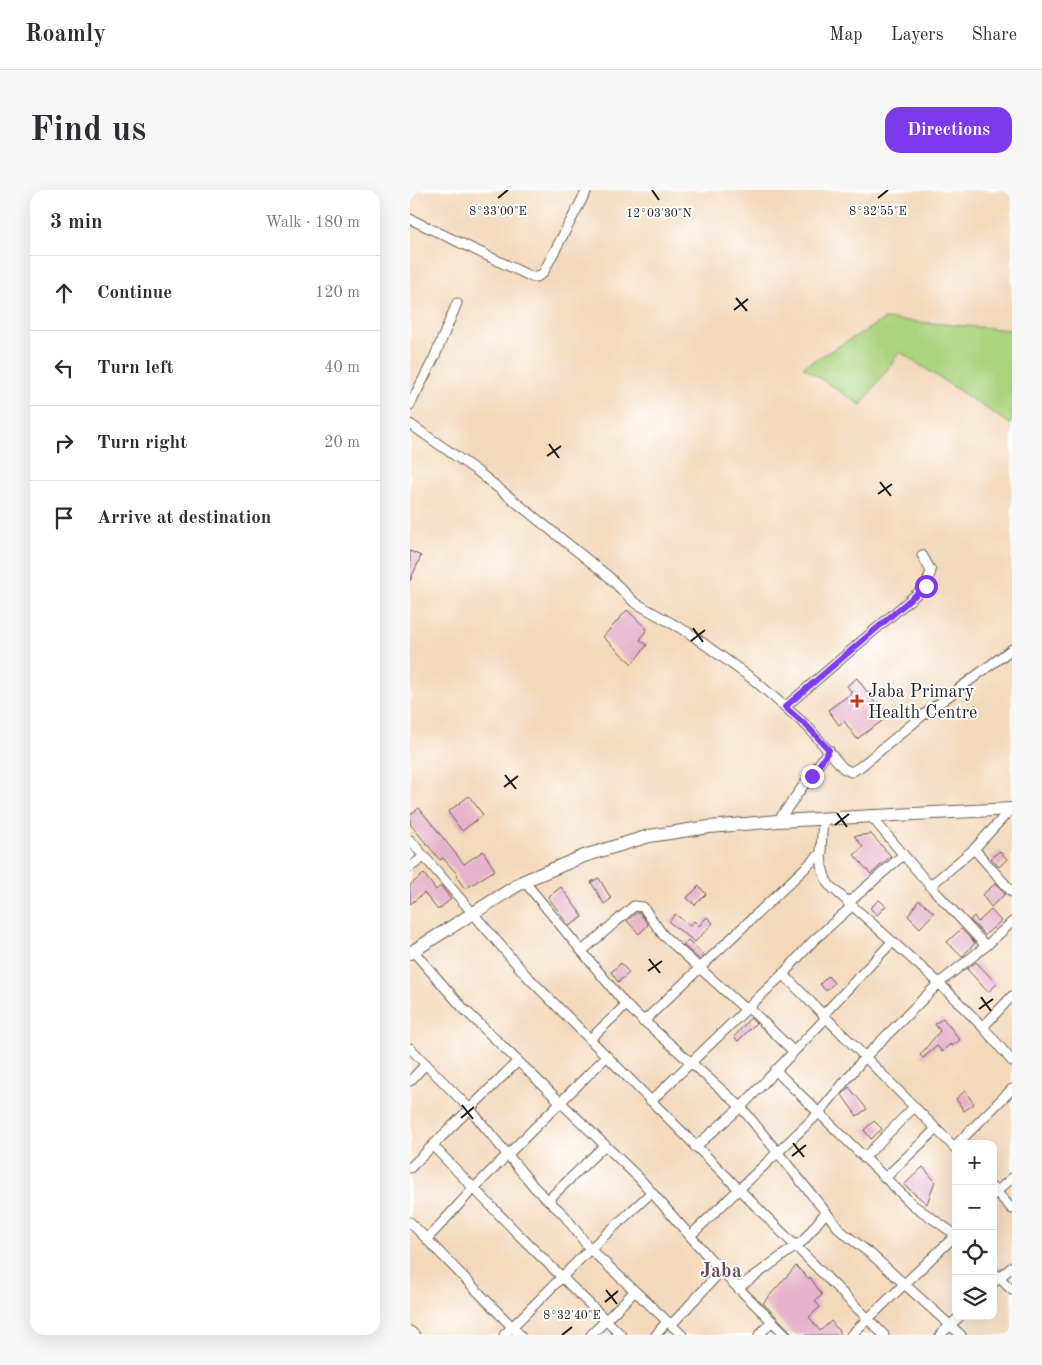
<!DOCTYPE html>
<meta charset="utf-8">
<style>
body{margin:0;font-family:"Old Standard TT",serif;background:#f7f7f7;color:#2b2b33}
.controls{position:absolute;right:15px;bottom:15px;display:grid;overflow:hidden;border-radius:10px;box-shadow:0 5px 20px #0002}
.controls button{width:45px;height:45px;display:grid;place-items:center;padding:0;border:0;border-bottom:1px solid #e1e1e2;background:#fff;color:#2b2b33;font:25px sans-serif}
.stop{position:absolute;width:15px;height:15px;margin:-11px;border:4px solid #7c3aed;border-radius:50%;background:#fff}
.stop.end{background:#7c3aed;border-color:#fff;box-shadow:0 1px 5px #0008}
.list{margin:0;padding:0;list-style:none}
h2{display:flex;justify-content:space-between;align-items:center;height:65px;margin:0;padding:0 20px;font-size:21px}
h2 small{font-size:16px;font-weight:400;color:#7c7c81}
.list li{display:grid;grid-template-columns:32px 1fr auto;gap:15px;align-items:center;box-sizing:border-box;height:75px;padding:0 20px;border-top:1px solid #e1e1e2}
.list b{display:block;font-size:19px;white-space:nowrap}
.list em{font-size:16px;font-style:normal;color:#7c7c81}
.icon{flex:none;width:28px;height:28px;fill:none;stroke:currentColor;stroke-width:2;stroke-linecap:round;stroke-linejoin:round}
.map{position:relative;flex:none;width:602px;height:1145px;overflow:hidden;border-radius:15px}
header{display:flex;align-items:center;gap:30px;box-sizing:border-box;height:70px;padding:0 25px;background:#fff;border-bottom:1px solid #e1e1e2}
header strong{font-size:24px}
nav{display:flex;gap:28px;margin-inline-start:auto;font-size:18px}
.intro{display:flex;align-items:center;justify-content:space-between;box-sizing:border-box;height:120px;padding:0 30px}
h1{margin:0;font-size:35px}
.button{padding:12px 22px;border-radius:15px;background:#7c3aed;color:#fff;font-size:18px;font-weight:700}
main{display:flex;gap:30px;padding:0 30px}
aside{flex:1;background:#fff;border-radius:15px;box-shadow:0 5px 20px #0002}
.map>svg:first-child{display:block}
.green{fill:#aad37e;stroke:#63784d}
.building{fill:#e7b2cb}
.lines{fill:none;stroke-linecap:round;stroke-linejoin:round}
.minor-casing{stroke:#675e54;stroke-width:11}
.secondary-casing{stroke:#675e54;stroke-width:14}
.minor{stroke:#fff;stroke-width:9}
.secondary{stroke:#fff;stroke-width:12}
.route{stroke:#7c3aed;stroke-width:6}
.ticks{fill:none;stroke:#1c1c1c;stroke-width:2}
.poi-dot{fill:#c8321e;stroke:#fff;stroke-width:2}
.labels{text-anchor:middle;stroke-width:4;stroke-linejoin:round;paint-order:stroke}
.poi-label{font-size:18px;fill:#1c1c1c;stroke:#fff;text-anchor:start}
.quarter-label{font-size:20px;font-weight:bold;fill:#635059;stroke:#fff}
.ticks-label{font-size:12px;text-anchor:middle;fill:#1c1c1c;stroke:#fff;stroke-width:4;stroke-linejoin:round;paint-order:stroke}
</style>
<header>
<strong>Roamly</strong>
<nav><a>Map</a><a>Layers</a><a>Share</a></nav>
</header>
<div class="intro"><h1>Find us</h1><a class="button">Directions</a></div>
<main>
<aside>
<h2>3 min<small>Walk · 180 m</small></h2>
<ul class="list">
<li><svg class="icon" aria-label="ahead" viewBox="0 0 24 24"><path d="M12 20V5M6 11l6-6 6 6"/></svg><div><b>Continue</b></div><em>120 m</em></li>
<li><svg class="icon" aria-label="left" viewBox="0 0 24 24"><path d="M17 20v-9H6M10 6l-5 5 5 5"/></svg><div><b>Turn left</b></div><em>40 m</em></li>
<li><svg class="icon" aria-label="right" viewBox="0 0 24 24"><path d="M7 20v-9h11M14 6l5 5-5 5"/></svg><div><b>Turn right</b></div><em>20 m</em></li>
<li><svg class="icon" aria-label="arrive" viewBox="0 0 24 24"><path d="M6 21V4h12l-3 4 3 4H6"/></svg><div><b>Arrive at destination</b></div></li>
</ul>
</aside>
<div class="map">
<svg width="602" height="1145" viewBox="0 0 602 1145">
<rect width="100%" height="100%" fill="#fff"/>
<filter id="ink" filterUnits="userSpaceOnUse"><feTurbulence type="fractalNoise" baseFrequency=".02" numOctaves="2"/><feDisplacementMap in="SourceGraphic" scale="10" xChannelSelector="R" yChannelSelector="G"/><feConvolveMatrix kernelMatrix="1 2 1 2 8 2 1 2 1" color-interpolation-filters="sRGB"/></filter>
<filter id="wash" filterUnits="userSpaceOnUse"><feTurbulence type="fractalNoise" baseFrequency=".0096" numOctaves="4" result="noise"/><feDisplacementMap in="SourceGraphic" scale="20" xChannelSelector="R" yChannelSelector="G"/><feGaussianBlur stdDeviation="1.12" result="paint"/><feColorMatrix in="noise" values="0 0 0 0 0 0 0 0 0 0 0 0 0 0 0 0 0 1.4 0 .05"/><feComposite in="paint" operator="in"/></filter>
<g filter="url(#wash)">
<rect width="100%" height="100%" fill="#f3d9bb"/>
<path class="green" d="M475,129L602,140V231L600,234L490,162L451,215L393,177Z"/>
<g id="blocks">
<g class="building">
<path d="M0,361L11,366L0,391Z"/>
<path d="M217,420L237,439L230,450L237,455L222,474L193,447Z"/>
<path d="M447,488L476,528L447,549L434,531L429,535L418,520L442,503L437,496Z"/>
<path d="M59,606L73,625L52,641L38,622Z"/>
<path d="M9,618L54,674L73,661L85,680L55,699L46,686L48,685L33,668L30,670L0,634V625Z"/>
<path d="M461,644L481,666L461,684L444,665L453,657L444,646Z"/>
<path d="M590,661L597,669L589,677L581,668Z"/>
<path d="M14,684L26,700L31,696L41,709L28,720L14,703L0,714V695Z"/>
<path d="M189,688L201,709L194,714L181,692Z"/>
<path d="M586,693L595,704L581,717L572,705Z"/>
<path d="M289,696L296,704L285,715L277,708Z"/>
<path d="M151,697L173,727L159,736L138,707Z"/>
<path d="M469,710L476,716L467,725L460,718Z"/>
<path d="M509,710L524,723L510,738L498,726Z"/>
<path d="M581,720L591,731L575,745L560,730L564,726L568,732Z"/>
<path d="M226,723H230L238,735L229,744L217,731Z"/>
<path d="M265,724L280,736L284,731L289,736L297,727L303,733L285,752L259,732Z"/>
<path d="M551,739L565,753L552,767L537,752Z"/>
<path d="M278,750L294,765L290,770L273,755Z"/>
<path d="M566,772L587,794L578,802L557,779Z"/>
<path d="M211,773L219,783L208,792L201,782Z"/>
<path d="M418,786L424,793L416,801L410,794Z"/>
<path d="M340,828L346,833L328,851L324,847Z"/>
<path d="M533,828L550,850L542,856L540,854L532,862L527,856L513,868L510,865L530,841L525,834Z"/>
<path d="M439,897L457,919L447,926L432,905Z"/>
<path d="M555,901L564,914L554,921L546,909Z"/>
<path d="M464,931L472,939L461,949L454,940Z"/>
<path d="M513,977L525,991L517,1014L494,995Z"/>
<path d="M386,1076L399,1089L400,1087L412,1105L405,1111L410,1117L399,1127L410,1141L421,1131L432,1145H384L353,1113Z"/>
</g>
</g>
</g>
<g filter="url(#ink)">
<use href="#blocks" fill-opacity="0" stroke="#675e54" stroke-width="1"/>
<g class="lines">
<defs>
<g id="minor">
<path d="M0,29L122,87H127L133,83L177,0"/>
<path d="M0,215L24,168L47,113"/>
<path d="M0,234L67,281L198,386L224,412L279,443L344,490L398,537L433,578L441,582L450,577L512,526L602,459"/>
<path d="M375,517L516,396L521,381L512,365"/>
<path d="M460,625L520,696"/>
<path d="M413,629C412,651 407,676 419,695L529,793L573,837L602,871"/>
<path d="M368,631L419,560"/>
<path d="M0,650L115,784L474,1145"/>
<path d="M564,659L602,702"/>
<path d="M0,677L14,667"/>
<path d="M114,691L216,815L331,917L431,1041L462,1065L551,1145"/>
<path d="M438,713L493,665"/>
<path d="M576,756L520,696L564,659L601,619"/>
<path d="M3,761L53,818L229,988L311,1081L376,1145"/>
<path d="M172,761L224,716L233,717L253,745L335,819"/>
<path d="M373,784L546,959"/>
<path d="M338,817L383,861"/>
<path d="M413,825L482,752"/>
<path d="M233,832L412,662"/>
<path d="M573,837L602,806"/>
<path d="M180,849L216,815"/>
<path d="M0,858L60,919L125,998L154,1025L180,1059L272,1145"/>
<path d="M365,880L503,1015L546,1045"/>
<path d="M0,891L16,874"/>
<path d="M241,911L373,784L403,751L442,716"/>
<path d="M547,954L602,899"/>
<path d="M24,957L109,1045L211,1145"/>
<path d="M285,957L331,917L416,828"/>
<path d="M454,968L504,917"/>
<path d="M0,978L108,871"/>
<path d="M475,988L526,939"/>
<path d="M583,998L602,1019"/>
<path d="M583,1005L602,988"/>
<path d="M138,1010L195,955"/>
<path d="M0,1032L110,1145"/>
<path d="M281,1045L409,923L455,867L529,793L576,756L602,732"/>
<path d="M17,1049L63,999L197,866"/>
<path d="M583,1082L602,1100"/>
<path d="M583,1093L602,1077"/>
<path d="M328,1098L394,1050L416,1022"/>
<path d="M262,1134L311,1081"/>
<path d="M0,1141L5,1145"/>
<path d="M94,1145L180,1059L242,1002"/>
<path d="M181,1145L224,1102"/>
<path d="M246,1145L257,1131"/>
<path d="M349,1145L362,1131"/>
<path d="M441,1145L546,1045"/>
<path d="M530,1145L550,1126"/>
</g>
<path id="secondary" d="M0,763L114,691L174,666L239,646L299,637L368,631L602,619"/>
</defs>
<use href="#minor" class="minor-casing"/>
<use href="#secondary" class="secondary-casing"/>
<use href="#minor" class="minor"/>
<use href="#secondary" class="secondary"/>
</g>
</g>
<g class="lines" filter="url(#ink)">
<path class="route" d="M402,586L419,560L398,537L375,517L516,396"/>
</g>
<path class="ticks" d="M242,0L249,10M88,8L98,0M468,8L478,0M326,108L337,121M324,120L338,109M139,254L149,268M137,266L151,256M470,292L481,306M468,304L482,294M283,438L293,452M281,451L295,440M95,585L106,599M94,597L108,586M427,623L437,637M425,635L439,624M239,769L250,783M238,781L252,771M571,807L581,821M569,819L583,809M52,915L63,929M51,928L64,917M383,953L394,967M382,966L396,955M196,1100L207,1114M195,1112L208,1101M152,1145L162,1137"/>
<path class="poi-dot" d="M444.5 503.5h5v5h5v5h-5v5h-5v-5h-5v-5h5z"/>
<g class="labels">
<g class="poi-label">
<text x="458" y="507">Jaba Primary<tspan x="458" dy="21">Health Centre</tspan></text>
</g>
<g class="quarter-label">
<text x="311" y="1087">Jaba</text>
</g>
</g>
<g class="ticks-label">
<text x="88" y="25">8°33'00"E</text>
<text x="468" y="25">8°32'55"E</text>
<text x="249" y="27">12°03'30"N</text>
<text x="162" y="1129">8°32'40"E</text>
</g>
</svg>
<div class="controls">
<button>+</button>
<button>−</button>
<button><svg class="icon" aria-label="locate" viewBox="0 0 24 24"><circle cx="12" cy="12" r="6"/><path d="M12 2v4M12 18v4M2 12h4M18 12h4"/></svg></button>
<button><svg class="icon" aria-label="layers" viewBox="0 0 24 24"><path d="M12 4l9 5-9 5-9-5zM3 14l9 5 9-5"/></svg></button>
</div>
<div class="stop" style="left:516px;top:396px"></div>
<div class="stop end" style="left:402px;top:586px"></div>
</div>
</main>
